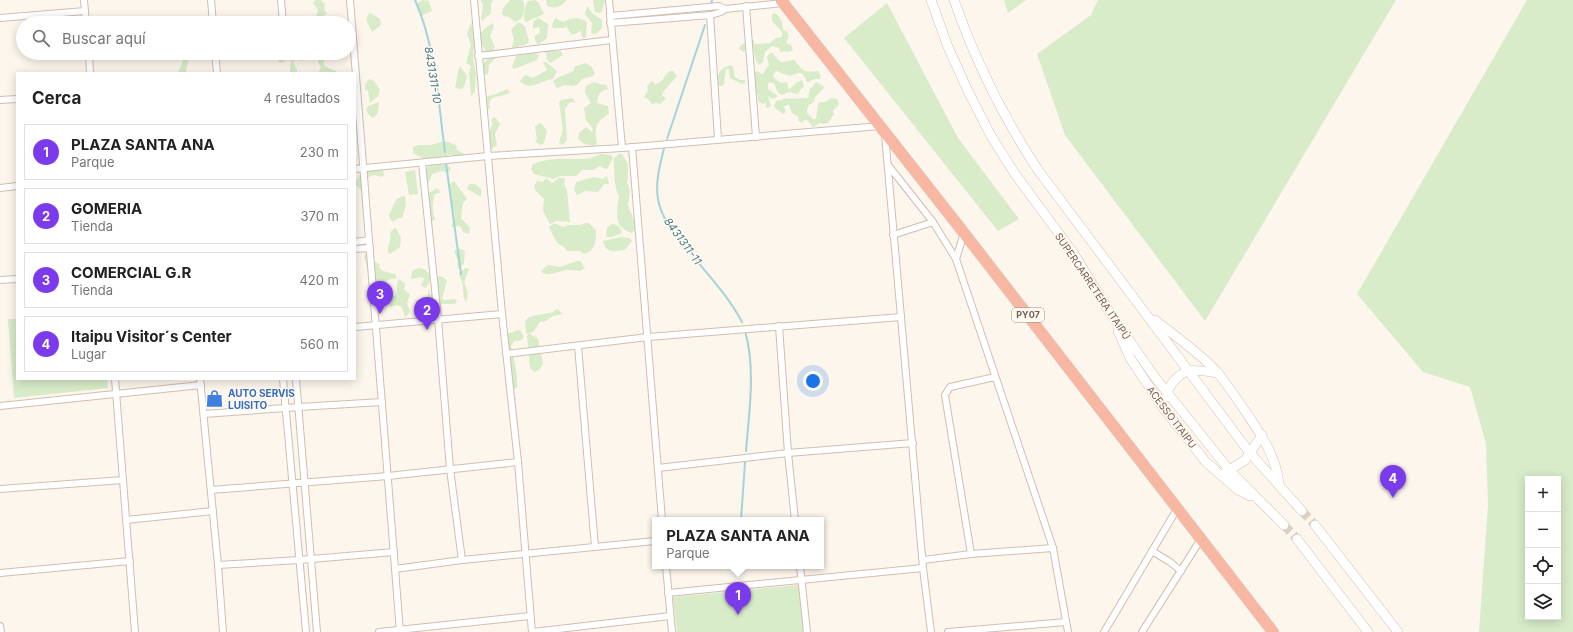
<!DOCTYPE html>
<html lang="es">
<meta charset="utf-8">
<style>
body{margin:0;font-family:Inter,sans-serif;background:#f2f2f2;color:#222}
.controls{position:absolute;right:12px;bottom:12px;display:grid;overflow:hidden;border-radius:0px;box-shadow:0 2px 10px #0003}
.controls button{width:36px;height:36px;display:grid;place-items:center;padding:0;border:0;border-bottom:1px solid #e0e0e0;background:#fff;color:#222;font:20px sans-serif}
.you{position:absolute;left:813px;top:381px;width:14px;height:14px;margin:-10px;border:3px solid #fff;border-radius:50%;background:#1a73e8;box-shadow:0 0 0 6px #1a73e833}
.badge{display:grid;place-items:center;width:26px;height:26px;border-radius:50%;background:#7c3aed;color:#fff;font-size:13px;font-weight:700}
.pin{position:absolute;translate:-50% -33px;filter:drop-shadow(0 1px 2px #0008)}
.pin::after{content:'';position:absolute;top:21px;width:14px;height:12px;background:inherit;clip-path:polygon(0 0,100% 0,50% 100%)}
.popup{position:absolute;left:652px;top:517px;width:172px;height:52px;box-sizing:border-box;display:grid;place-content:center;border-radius:0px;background:#fff;filter:drop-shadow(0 1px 3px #0005);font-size:13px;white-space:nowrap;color:#767676}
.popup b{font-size:15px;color:#222}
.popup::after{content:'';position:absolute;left:50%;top:100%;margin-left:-8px;border:8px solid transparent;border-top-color:#fff}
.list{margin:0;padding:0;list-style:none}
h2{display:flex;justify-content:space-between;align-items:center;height:52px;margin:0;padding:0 16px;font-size:17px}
h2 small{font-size:13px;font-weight:400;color:#767676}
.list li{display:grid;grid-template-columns:26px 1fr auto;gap:12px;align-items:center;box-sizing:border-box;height:56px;margin:0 8px 8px;padding:0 8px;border:1px solid #e0e0e0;border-radius:0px}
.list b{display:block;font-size:15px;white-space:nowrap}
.list p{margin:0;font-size:13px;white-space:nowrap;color:#767676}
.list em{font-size:13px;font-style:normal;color:#767676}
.icon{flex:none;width:22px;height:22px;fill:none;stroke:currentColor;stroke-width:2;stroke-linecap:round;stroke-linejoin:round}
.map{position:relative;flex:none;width:1573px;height:632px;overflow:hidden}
.search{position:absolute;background:#fff;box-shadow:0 2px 10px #0003;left:16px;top:16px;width:340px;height:44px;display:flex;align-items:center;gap:10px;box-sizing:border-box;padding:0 14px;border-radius:22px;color:#767676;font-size:15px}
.panel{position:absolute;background:#fff;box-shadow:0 2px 10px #0003;left:16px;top:72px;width:340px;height:308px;border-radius:0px}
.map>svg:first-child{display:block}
.green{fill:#d8ecc9;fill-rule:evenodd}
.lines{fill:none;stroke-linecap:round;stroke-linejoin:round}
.stream{stroke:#a5d3da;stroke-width:2}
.secondary-tunnel{stroke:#dcd0c4;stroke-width:9;stroke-dasharray:9 4.5;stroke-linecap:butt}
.street-casing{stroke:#d1beb0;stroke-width:8}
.secondary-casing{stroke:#d6c0b0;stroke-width:10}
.highway-casing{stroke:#dad1cd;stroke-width:12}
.street{stroke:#fff;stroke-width:6}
.secondary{stroke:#fff;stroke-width:9}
.highway{stroke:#f7b7a3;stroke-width:11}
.labels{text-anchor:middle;stroke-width:3;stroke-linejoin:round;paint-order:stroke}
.shield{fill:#fffaf3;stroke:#a28b7f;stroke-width:1}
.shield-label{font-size:9px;font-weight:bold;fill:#7a5c4d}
.street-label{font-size:10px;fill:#7a5c4d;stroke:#fffaf3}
.shop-label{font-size:10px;font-weight:bold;fill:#366cbe;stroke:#fffaf3;text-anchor:start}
.water-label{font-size:11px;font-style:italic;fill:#437c86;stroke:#fffaf3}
</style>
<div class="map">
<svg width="1573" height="632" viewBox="0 0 1573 632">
<rect width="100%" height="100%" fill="#fdf6ec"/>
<g class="green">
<path d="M315,0H321L325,4L324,9L327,14L320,17L317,23L315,22L318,10L313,3Z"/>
<path d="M422,0L429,1L432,11L421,16L417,4Z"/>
<path d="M481,0H493L491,4V13L482,21L481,19L483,5Z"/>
<path d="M510,0H522L524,2C524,12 525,19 515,22L509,17L504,16L502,14L503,8Z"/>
<path d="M535,0L538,2L544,14L526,22L524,20L525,6L528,1Z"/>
<path d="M546,0H566V1C561,7 554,9 547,6Z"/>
<path d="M593,0H605L602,11L600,13L595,12Z"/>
<path d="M1004,0H1026L1008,13Z"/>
<path d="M1098,0H1396L1205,321L1065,135L1037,54L1091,15Z"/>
<path d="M1527,0H1573V632H1479L1488,505L1486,444L1470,387L1423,372L1357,294ZM1528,479H1558V617H1528Z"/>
<path d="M887,3L958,138L1019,219L998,231L844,38Z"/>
<path d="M587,6L592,13L602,20V28L596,34H593L591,32L592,23L585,14Z"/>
<path d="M370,13L380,19L381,25L372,32C369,25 363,19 370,13Z"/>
<path d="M774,13C782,17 782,23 783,30L786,31L789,35L786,43L791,45L793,50L788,52L783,51L781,53L779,48L772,46L765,52L763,62L759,65L756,61L753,48L752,47L743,52L739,48C742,43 747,42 751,38L754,41V44L770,43L776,38L782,37V32L772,21V15Z"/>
<path d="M538,18L548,24L547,38L538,45L535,40V36L540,33L539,27L533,28V22Z"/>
<path d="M555,18L563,22C571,18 579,16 587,22L586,37L584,39L582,37L581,31L572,35L566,26L564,28H553L552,25Z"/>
<path d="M471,22L475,40L473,57L476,75L475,92L471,96L469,72L471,66L466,63L471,45L467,34Z"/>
<path d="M493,23L494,26L490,36L495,47L492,51H486L478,39C480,32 487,26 493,23Z"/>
<path d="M518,23H521L525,27L529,41L527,44L513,48L512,46L514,40L511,29Z"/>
<path d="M545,51H561L563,55L550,63L546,58L547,55Z"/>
<path d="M772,52L779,61L782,62L794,60C804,71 803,73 818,71L821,76L820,79H814L809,82H807C802,70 800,72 790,76L776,71L773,75L774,78L781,83L787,82L788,88L790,89L796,83L802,80L804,86L797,94L789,92L781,95L777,91L774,83H768V89L778,96L773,99L768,96L771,106L768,108L766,107V103L763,104L758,101V95L756,94L755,82L752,81L753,73L758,71L762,75L769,65L767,56Z"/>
<path d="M312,53H337L334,56L328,54L326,56L323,64C327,70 334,68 338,73H318L321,67L318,62L319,56H313Z"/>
<path d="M534,53L539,55L537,60L514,69L512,67L516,56L519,55Z"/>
<path d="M287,54L304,56L306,59L301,61L297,59L293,62L297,70V73L290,72V66L292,61L286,60L282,63L278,62V59Z"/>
<path d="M187,55L189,57L186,70L187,73H178L184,57Z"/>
<path d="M491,56L497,57L489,65L488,74L485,75L483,73V64Z"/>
<path d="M543,62H546L557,71L553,79C542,80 530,92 520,81L525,75L533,78L547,70Z"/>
<path d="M585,63L591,66L595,73L593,76L582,79L577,85L571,86L565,85L557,88L553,81C560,75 568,75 574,70V67Z"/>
<path d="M731,65L733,67L735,77L740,80H745V83L742,84L730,78L729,69H726L724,84L722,86H719L717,84C718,72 720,68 731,65Z"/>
<path d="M460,66L467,76L464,87L461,89L455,88C457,81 457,73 460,66Z"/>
<path d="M670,71H673L677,76L663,92L662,95L666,99L660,104L657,103L652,104L648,99L645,98V95L648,91L647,86L652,81L655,84C665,82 663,75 670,71Z"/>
<path d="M369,79L374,81L380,90L378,96L370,103L368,91L365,90V84Z"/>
<path d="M594,82L603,85L606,84L608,89C599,91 598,95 597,103L608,106L609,114C593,124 595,128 597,144L595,146L584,144L578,139L579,133L586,127L592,132L593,129L586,120L584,108L591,103L585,93L586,86Z"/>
<path d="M816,82L823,86L824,88L815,97L814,102C808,104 807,108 807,113L813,119H816L818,104L820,102H826L831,98L837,99L839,104L833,111L834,114L828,123L823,124L820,123L813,127L807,120H804L802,123L800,122L798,120L799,117L792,113L789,105H786L784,107L786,112L783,114L774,107L776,101L782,100L784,98C788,99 802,98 808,98L810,89Z"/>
<path d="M507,89L510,92L508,94L492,98L489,103L490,108L487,110L485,101L488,96L496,94Z"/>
<path d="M573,98L575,103L570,102L565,109L567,140L563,145L560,144L559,142L563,130L559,102L561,100Z"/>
<path d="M379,102L378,113L373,118L368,114L366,109L368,106Z"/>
<path d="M495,117L500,124L495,134L497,145L492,149L488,135L493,123L491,121L492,118Z"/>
<path d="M539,123L542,124L547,131L544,143L541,145L535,142L537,139L535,127Z"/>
<path d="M445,141L456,145L457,150L466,155V158L461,161L451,154L438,161L430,158L424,159L413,153V147L419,145H431Z"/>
<path d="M601,154L611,155L613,158L608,168L605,169L600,166L593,170H582L576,176H561L553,179L534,174L531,169L533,164C549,157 566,159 583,159C589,159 596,156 601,154Z"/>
<path d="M619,154H622L628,164V173L627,182L630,190L628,205L637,228L632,233C612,227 617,212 619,196C614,188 614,168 614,158Z"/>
<path d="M432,164L447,165L450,167V170L448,172L441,171L432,174L429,182L425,186L424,170Z"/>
<path d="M372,168L383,169L384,175L382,177L374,175L366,178L362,191L355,184C356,176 365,172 372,168Z"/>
<path d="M415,170L418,194L409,195L405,172Z"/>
<path d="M607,176L609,184H604L598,192L585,191L577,195L574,190L576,182L594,177L603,179Z"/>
<path d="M546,178L552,183L559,178H565L564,184L567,190L570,222L556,221L550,224L543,211L544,199L536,191L534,186L537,181L543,182Z"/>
<path d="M454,181L467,199L463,203L461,218L470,228L469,234L463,232L460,226L451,227L455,216L449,188V185Z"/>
<path d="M469,184H475L482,190L481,197L467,189Z"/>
<path d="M437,188L441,192L435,194C432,203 432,210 435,219L431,223L424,196Z"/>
<path d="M405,196L406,205L402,218H399L392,222L389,216C393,207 394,197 405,196Z"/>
<path d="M554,223L563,227C568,225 570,225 576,225C587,226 585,217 596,231C596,240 596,251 584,254L580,251H567C564,246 561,246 557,242C555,240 550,229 549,227Z"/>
<path d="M611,224C618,224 620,227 622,233L612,237H606L607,228Z"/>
<path d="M396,228L401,238L400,247L390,254L388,253C387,244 392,241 390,233L393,229Z"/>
<path d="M621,237L630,238L632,241L625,250C614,252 605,253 603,241Z"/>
<path d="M459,248L465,251L464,264L457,269L458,261L454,251Z"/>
<path d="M367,251L372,262L378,263L380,266L378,267L383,271L395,274L397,278L387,280L384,296L376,302L364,256Z"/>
<path d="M577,261H580L585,268L580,271C577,271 573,270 570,270C560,269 548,279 541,271L548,265L560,267Z"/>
<path d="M418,268L424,269L431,275L429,283L425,288L421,285L424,279L422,277L411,279L412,271Z"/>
<path d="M466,268L469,269L464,282L468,293L466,302C462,296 464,289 462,282C461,279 459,277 459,273Z"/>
<path d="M437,276L443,277L447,281L442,298L444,300L455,299L457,301L455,304H440L438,302V291L434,283Z"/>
<path d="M398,279L405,283L404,289L410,295L407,303L410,312L405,318L402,307L397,305L391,307L386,300L396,295Z"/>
<path d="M428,289L432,297L434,309L426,319L424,317V308L416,303L415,300H425L428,295Z"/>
<path d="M557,309L563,314L553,316L546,321L540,322L534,331L529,334L536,337L538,339L543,363L539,370L534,372L530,368L527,336L528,334L526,333L525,321L529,317L553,312Z"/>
<path d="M8,319H17V379H107L108,388L14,398Z"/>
<path d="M518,330L521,331L524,337L520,341H514L511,346C514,360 518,373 517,388L511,390L504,333H510Z"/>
<path d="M799,585L804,632H677L673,597Z"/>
</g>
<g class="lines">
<g class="stream">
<path d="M415,0C436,47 438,101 445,152"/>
<path d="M711,5L712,0"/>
<path d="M667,139L705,25"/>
<path d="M664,148C660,165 655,182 658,199C661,218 675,235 687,249C706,273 728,295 742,322"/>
<path d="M446,163L461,274"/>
<path d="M745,331C756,369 749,412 746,451"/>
<path d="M741,520L745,462"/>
</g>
<g class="secondary-tunnel">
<path d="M1302,511L1315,525"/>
<path d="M1284,525L1297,539"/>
</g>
<defs>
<g id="street">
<path d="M84,0L86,23"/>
<path d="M211,0L213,23"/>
<path d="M281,0L283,23"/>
<path d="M350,0L400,632"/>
<path d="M474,0L502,314L518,462L532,632"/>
<path d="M609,0L622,148"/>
<path d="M746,6L756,137"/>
<path d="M710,15L718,139"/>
<path d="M610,16L719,6L725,9L783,3"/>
<path d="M0,18L85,11"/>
<path d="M610,23L711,15L721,12L725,9"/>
<path d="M89,53L90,73"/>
<path d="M215,53L217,73"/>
<path d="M216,55L246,53"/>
<path d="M478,56L611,40"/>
<path d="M0,100L17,99"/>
<path d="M885,135L923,568L931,632"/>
<path d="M632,147L662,520"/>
<path d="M422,163L438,319L450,469L462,560"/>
<path d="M888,165L933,222"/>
<path d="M355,169L488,156L622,148L880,126"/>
<path d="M0,188L17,186"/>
<path d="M964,233L956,259L1053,548L1068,632"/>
<path d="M893,235L933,222L956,259"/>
<path d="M355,242L369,240"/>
<path d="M355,249L370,248"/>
<path d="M0,280L17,279"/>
<path d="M779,326L788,453L795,520"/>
<path d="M355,327L502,314"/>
<path d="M578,346L595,547"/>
<path d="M506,354L648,337L901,317"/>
<path d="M115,379L135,632"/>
<path d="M200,379L218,565L223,632"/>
<path d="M283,379L306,632"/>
<path d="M296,379L317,632"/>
<path d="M0,406L201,385"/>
<path d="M204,414L299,407L382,402"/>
<path d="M658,468L788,453L913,443"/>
<path d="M0,489L123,480"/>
<path d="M211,490L388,476L518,462"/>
<path d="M126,520L213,511"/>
<path d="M1152,551L1170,562L1181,571"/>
<path d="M971,554L945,395L950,387L995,377"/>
<path d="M923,560L971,554L1053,548"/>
<path d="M218,565L299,560L394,552"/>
<path d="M666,566L672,632"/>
<path d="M800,566L807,632"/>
<path d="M395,569L462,560L655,541"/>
<path d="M0,573L130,561"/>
<path d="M668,593L923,568"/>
<path d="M0,626L1,632"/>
<path d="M379,632L530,616"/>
<path d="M533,632L670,616"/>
<path d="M948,632L1066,622"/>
<path d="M1104,632L1177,509"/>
<path d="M1142,632L1201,539"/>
</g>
<g id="secondary">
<path d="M931,0L948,47L968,91L991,136L1015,174L1074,254L1109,311L1154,376L1230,471L1284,525"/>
<path d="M954,0C975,60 1003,117 1038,170L1250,453L1302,511"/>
<path d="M1155,320C1176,337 1200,353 1218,373C1226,383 1234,395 1241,405C1258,430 1276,454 1279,484"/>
<path d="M1118,331L1130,358L1164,409L1206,462L1238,490L1250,496"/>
<path d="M1166,397C1168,386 1178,374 1188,371C1195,369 1210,372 1217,373"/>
<path d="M1225,473L1245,460L1262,435"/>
<path d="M1315,525L1398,632"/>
<path d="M1297,539L1368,632"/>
</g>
<path id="highway" d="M781,0L964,233L1273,632"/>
</defs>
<use href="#street" class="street-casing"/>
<use href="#secondary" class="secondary-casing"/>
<use href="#highway" class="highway-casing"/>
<use href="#street" class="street"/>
<use href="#secondary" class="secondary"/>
<use href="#highway" class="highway"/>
</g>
<defs>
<symbol id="shop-bare" viewBox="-9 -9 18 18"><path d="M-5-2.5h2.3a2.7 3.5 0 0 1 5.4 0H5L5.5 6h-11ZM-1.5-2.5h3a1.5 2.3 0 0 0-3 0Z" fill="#3f7fe0" stroke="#fffaf3" stroke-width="2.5" paint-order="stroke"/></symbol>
</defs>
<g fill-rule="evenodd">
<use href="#shop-bare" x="202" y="386" width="25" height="25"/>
</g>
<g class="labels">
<rect class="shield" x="1012" y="308" width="32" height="14" rx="3"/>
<g class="shield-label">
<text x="1028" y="318">PY07</text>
</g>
<g class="street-label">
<text transform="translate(1093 286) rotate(56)" y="4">SUPERCARRETERA ITAIPÚ</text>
<text transform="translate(1172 417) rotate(53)" y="4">ACESSO ITAIPU</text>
</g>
<g class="shop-label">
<text x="228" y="397">AUTO SERVIS<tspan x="228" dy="12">LUISITO</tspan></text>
</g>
<g class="water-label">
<text transform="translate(433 75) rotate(81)" y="4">8431311-10</text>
<text transform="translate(683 241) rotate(54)" y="4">8431311-11</text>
</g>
</g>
</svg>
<div class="controls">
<button>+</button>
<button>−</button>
<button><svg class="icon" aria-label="locate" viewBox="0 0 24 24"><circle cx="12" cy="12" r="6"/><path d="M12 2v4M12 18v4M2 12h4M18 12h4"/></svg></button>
<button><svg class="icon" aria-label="layers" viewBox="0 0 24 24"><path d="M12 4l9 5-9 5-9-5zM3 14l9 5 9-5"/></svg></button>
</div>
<div class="you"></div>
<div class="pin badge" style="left:738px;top:615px">1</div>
<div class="popup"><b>PLAZA SANTA ANA</b>Parque</div>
<div class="pin badge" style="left:427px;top:330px">2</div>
<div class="pin badge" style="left:380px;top:314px">3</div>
<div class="pin badge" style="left:1393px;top:498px">4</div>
<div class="search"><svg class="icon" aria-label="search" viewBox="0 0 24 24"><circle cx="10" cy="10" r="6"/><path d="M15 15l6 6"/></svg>Buscar aquí</div>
<section class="panel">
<h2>Cerca<small>4 resultados</small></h2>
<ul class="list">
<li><span class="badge">1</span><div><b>PLAZA SANTA ANA</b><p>Parque</p></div><em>230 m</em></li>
<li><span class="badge">2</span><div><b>GOMERIA</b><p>Tienda</p></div><em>370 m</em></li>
<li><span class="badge">3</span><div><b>COMERCIAL G.R</b><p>Tienda</p></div><em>420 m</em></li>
<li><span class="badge">4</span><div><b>Itaipu Visitor´s Center</b><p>Lugar</p></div><em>560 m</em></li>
</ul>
</section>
</div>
